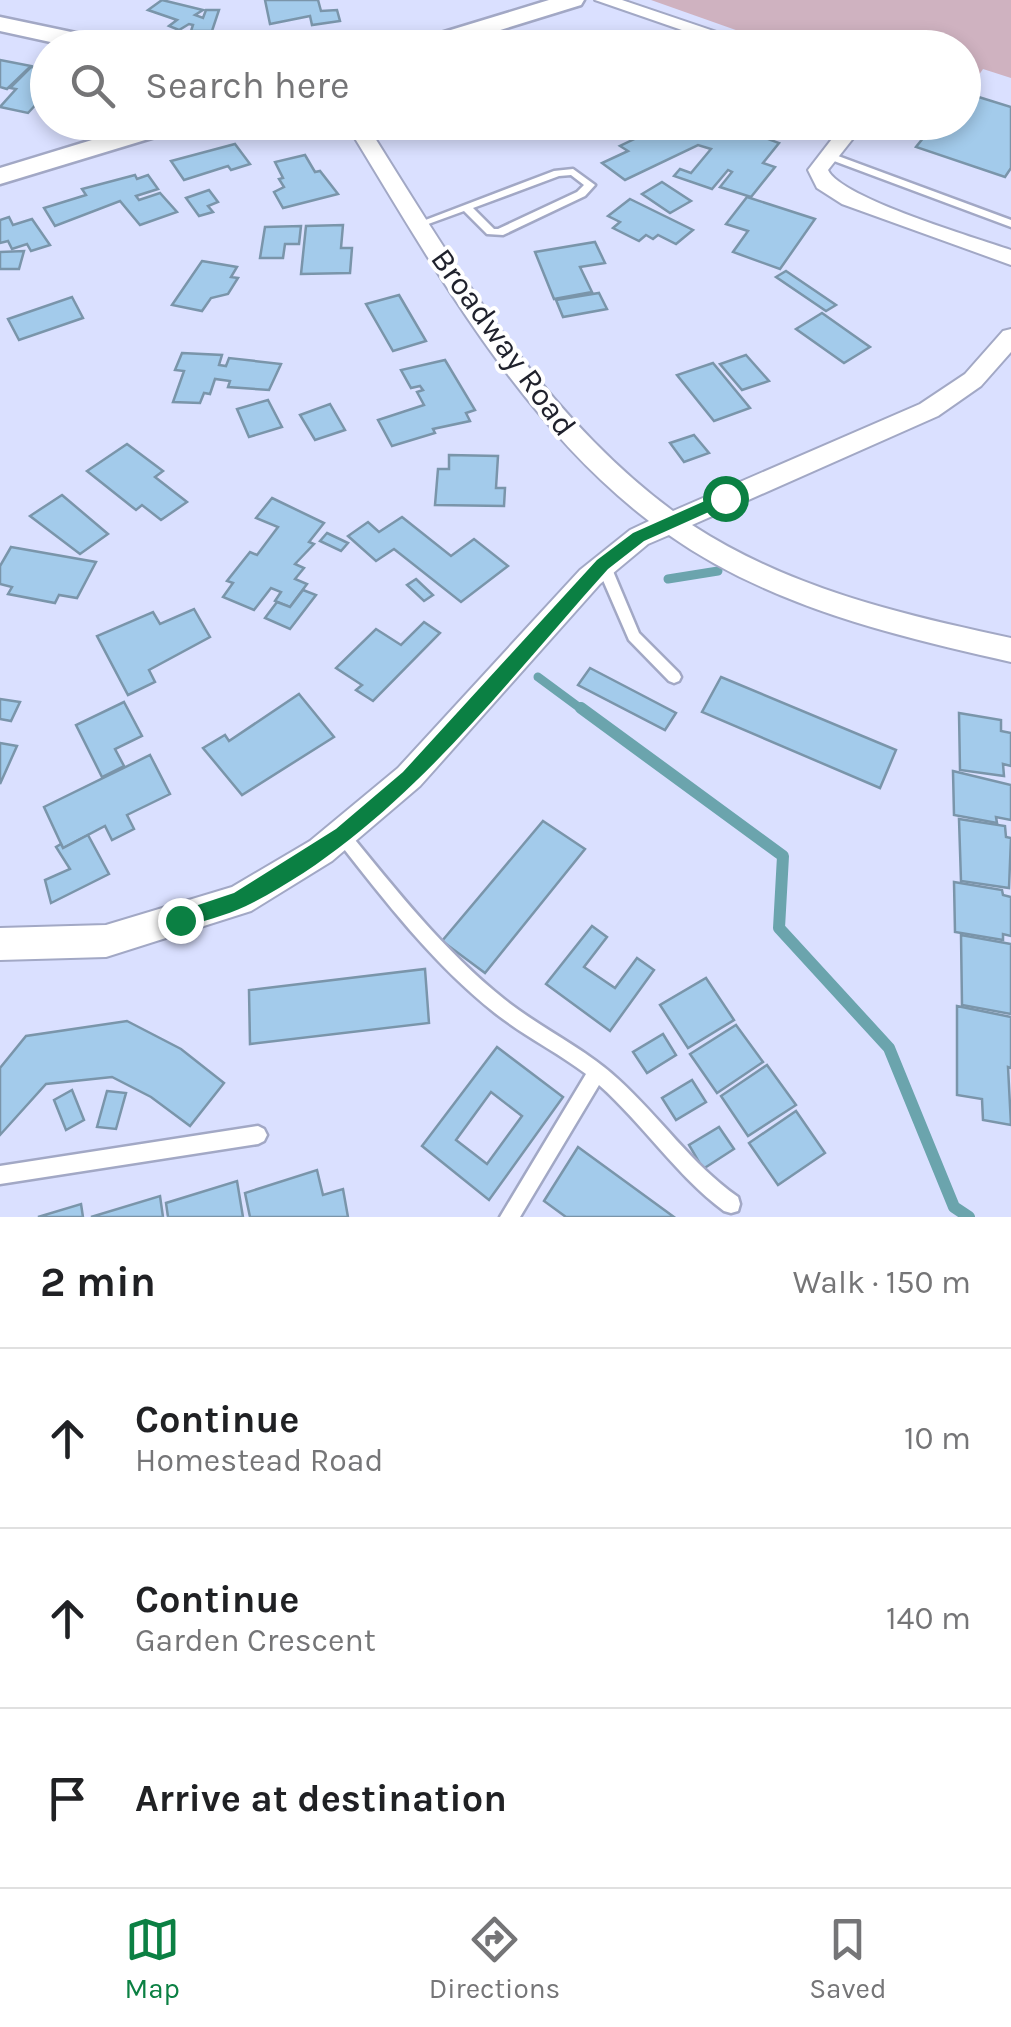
<!DOCTYPE html>
<meta charset="utf-8">
<style>
body{margin:0;font-family:Karla,sans-serif;background:#f2f2f2;color:#202124}
.stop{position:absolute;width:30px;height:30px;margin:-22px;border:8px solid #0b8043;border-radius:50%;background:#fff}
.stop.end{background:#0b8043;border-color:#fff;box-shadow:0 2px 10px #0008}
.list{margin:0;padding:0;list-style:none}
h2{display:flex;justify-content:space-between;align-items:center;height:130px;margin:0;padding:0 40px;font-size:42px}
h2 small{font-size:32px;font-weight:400;color:#757577}
.list li{display:grid;grid-template-columns:65px 1fr auto;gap:30px;align-items:center;box-sizing:border-box;height:180px;padding:0 40px;border-top:2px solid #e0e0e0}
.list b{display:block;font-size:38px;white-space:nowrap}
.list p{margin:0;font-size:32px;white-space:nowrap;color:#757577}
.list em{font-size:32px;font-style:normal;color:#757577}
.icon{flex:none;width:55px;height:55px;fill:none;stroke:currentColor;stroke-width:2;stroke-linecap:round;stroke-linejoin:round}
.map{position:relative;flex:none;width:1011px;height:1217px;overflow:hidden}
.search{position:absolute;background:#fff;box-shadow:0 5px 15px #0003;left:30px;right:30px;top:30px;height:110px;display:flex;align-items:center;gap:25px;box-sizing:border-box;padding:0 35px;border-radius:55px;color:#757577;font-size:38px}
.sheet{height:670px;background:#fff}
nav{display:flex;justify-content:space-around;align-items:center;box-sizing:border-box;height:140px;border-top:2px solid #e0e0e0;background:#fff;font-size:28px;color:#757577}
nav a{display:grid;justify-items:center;gap:5px}
nav .on{color:#0b8043}
.map>svg:first-child{display:block}
.green{fill:#cfb2c0}
.lines{fill:none;stroke-linecap:round;stroke-linejoin:round}
.stream-far1{stroke:#6ba4ad;stroke-width:9}
.stream{stroke:#6ba4ad;stroke-width:12}
.building{fill:#a3cbeb;stroke:#7a95aa;stroke-width:2.5;fill-rule:evenodd}
.service-casing{stroke:#a2a8c5;stroke-width:5}
.minor-casing{stroke:#a2a8c5;stroke-width:4}
.tertiary-casing{stroke:#a2a8c5;stroke-width:5}
.service{fill:#fff;fill-rule:evenodd}
.minor{fill:#fff;fill-rule:evenodd}
.tertiary{fill:#fff;fill-rule:evenodd}
.route{fill:#0b8043}
.labels{text-anchor:middle;stroke-width:8;stroke-linejoin:round;paint-order:stroke}
.street-label{font-size:32px;fill:#1f212c;stroke:#fff}
</style>
<div class="map">
<svg width="1011" height="1217" viewBox="0 0 1011 1217">
<rect width="100%" height="100%" fill="#dae0ff"/>
<path class="green" d="M651,0H1011V78L983,69L972,85L964,82V48L784,47Z"/>
<g class="lines">
<g class="stream-far1">
<path d="M668,579L718,571"/>
<path d="M538,677L584,711"/>
</g>
<path class="stream" d="M581,708L783,856L779,928L889,1048L954,1207L969,1217"/>
</g>
<g class="building">
<path d="M162,0L203,10L195,15L203,18L206,10H219L212,31H191L193,25L189,24L179,30L169,26L177,20L148,10Z"/>
<path d="M265,0H318L321,11L337,10L340,21L312,25L310,16L270,24Z"/>
<path d="M0,60L31,66L7,89L0,87Z"/>
<path d="M31,67L48,71V91L36,100H40L28,113L0,107L16,89L10,88Z"/>
<path d="M969,94L1011,107V168L1005,177L916,147L936,122H964V100Z"/>
<path d="M652,122H722L779,143L763,163L775,167L751,197L720,187L732,172L728,170L712,189L674,176L680,169L691,173L711,149L698,145L625,180L602,163L628,151L620,146L653,130L647,128Z"/>
<path d="M235,144L250,164L231,170L228,166L184,180L171,161Z"/>
<path d="M305,155L315,172L320,171L338,194L283,208L274,192L284,187L279,179L283,178L275,162Z"/>
<path d="M135,175L137,179L148,175L158,189L136,196L139,200L160,193L177,212L140,225L120,201L55,226L44,208L86,195L82,189Z"/>
<path d="M662,182L691,201L670,213L642,194Z"/>
<path d="M209,190L218,202L208,206L213,212L199,216L186,198Z"/>
<path d="M747,197L815,219L780,269L733,252L748,231L726,224Z"/>
<path d="M630,199L693,230L676,244L658,235L653,239L646,235L639,241L613,228L620,222L608,216Z"/>
<path d="M9,217L13,225L32,219L50,245L31,251L27,244L12,249L8,241L0,243V220Z"/>
<path d="M343,225L341,248H352L350,273L301,274L306,226Z"/>
<path d="M301,226L299,244H285L283,258H260L265,227Z"/>
<path d="M595,242L605,263L580,267L592,292L554,299L535,252Z"/>
<path d="M24,251L19,269H0V252Z"/>
<path d="M202,261L237,267L231,277L238,278L228,294L211,298L202,311L172,305Z"/>
<path d="M786,271L836,305L826,311L776,277Z"/>
<path d="M599,293L607,309L563,317L556,300Z"/>
<path d="M399,295L426,341L393,351L366,304Z"/>
<path d="M72,297L83,318L19,340L8,319Z"/>
<path d="M822,313L870,347L844,363L796,329Z"/>
<path d="M182,353L222,355L219,365L226,366L229,358L281,364L269,390L228,387L230,381L215,379L210,394L204,393L200,403L173,402L184,371L175,370Z"/>
<path d="M746,355L769,381L742,390L720,364Z"/>
<path d="M445,360L475,410L466,413L470,421L433,429L435,433L392,446L378,420L424,405L417,392L423,390L420,386L411,388L401,370Z"/>
<path d="M713,363L750,408L714,421L677,375Z"/>
<path d="M268,400L282,427L249,437L237,409Z"/>
<path d="M330,404L345,430L315,440L300,415Z"/>
<path d="M694,435L709,453L684,462L670,443Z"/>
<path d="M127,444L163,471L155,477L187,502L161,520L142,505L136,510L87,471Z"/>
<path d="M449,455L498,456L496,488H505L504,506L435,505L438,469H449Z"/>
<path d="M62,495L108,534L80,554L30,516Z"/>
<path d="M272,498L324,523L309,542L314,544L295,564L304,568L295,579L307,584L290,607L275,601L281,592L271,588L254,610L223,597L233,583L227,581L250,552L257,555L278,527L256,518Z"/>
<path d="M402,517L451,556L474,539L508,566L461,602L394,549L376,561L348,536L368,522L379,532Z"/>
<path d="M327,533L348,543L341,551L320,541Z"/>
<path d="M11,547L96,562L77,598L59,595L55,603L8,594L12,587L0,584V566Z"/>
<path d="M416,579L433,595L424,601L407,585Z"/>
<path d="M303,590L316,595L290,629L265,618L277,602L290,607Z"/>
<path d="M194,609L210,637L149,670L155,682L128,695L97,636L153,612L160,624Z"/>
<path d="M424,622L440,633L373,701L356,690L362,685L336,668L376,629L401,645Z"/>
<path d="M590,668L676,713L665,730L578,685Z"/>
<path d="M721,677L896,750L880,788L702,712Z"/>
<path d="M299,694L334,737L242,795L203,748L225,735L229,741Z"/>
<path d="M0,699L20,702L11,721L0,719Z"/>
<path d="M124,702L142,736L115,749L124,766L102,777L76,725Z"/>
<path d="M959,713L1001,720V731L1011,733V766L1003,764L1004,776L960,770Z"/>
<path d="M0,743L17,746L0,784Z"/>
<path d="M150,755L170,794L127,815L134,829L112,840L105,826L63,848L44,807Z"/>
<path d="M953,771L1011,785V820L996,817L997,823L954,815Z"/>
<path d="M959,819L1005,826L1006,837L1011,838L1009,888L961,881Z"/>
<path d="M543,821L585,849L485,973L442,941Z"/>
<path d="M88,835L109,874L51,903L45,880L70,869L56,847L61,844L63,848Z"/>
<path d="M954,882L1002,890L1003,895L1011,897V936L1003,934V940L955,932Z"/>
<path d="M592,926L607,937L584,967L615,988L637,958L654,970L610,1031L546,984Z"/>
<path d="M961,935L1011,944V1014L962,1005Z"/>
<path d="M425,969L429,1023L250,1044L249,990Z"/>
<path d="M706,978L734,1020L688,1048L660,1005Z"/>
<path d="M957,1006L1011,1017V1068L1008,1067L1011,1125L983,1120L982,1099L957,1095Z"/>
<path d="M127,1021L181,1049L224,1083L190,1126L151,1097L112,1077L46,1084L0,1135V1068L26,1036Z"/>
<path d="M736,1025L763,1062L717,1093L690,1054Z"/>
<path d="M663,1034L676,1055L647,1073L633,1052Z"/>
<path d="M497,1047L563,1097L489,1200L422,1146ZM491,1092L522,1116L487,1164L456,1140Z"/>
<path d="M767,1065L796,1105L748,1136L721,1096Z"/>
<path d="M692,1080L706,1102L676,1120L662,1098Z"/>
<path d="M72,1090L84,1120L66,1130L54,1100Z"/>
<path d="M107,1091L126,1093L116,1129L97,1127Z"/>
<path d="M796,1111L825,1153L778,1185L749,1143Z"/>
<path d="M719,1127L734,1149L703,1169L689,1145Z"/>
<path d="M578,1147L674,1217H566L544,1201Z"/>
<path d="M317,1170L323,1195L343,1189L348,1217H250L245,1193Z"/>
<path d="M237,1181L243,1217H168L166,1203Z"/>
<path d="M160,1196L163,1217H91Z"/>
<path d="M81,1204L83,1217H38Z"/>
</g>
<g class="lines">
<defs>
<g id="service">
<path d="M830,153L1011,220V227L826,158V154Z"/>
<path d="M573,169L595,185L585,196L503,235L487,234L464,211L420,227L415,224L554,171ZM571,175L584,185L577,192L498,229H494L473,208L559,176Z"/>
<path d="M603,559L610,564L639,633L679,673L681,677L679,681L674,683L669,681L629,640L596,564Z"/>
<path d="M342,828L347,830C396,890 444,951 504,999C540,1028 583,1047 618,1079C660,1117 691,1164 738,1197L740,1204L738,1211L731,1213L724,1211C676,1175 644,1125 599,1085L520,1217H500L586,1074C557,1052 524,1036 495,1013C433,964 385,901 337,840L334,835L337,830Z"/>
<path d="M258,1126L264,1129L267,1135L264,1141L258,1144L0,1184V1166Z"/>
</g>
<g id="minor">
<path d="M595,0H622L764,48H734Z"/>
<path d="M345,122H365C453,262 539,412 673,511L920,404L965,374L1003,331L1011,329V352L981,386L938,416L692,525C789,588 899,614 1011,638V662C892,635 770,606 669,535L648,544L600,584L420,786L332,861L251,911L106,957L0,960V928L106,925L232,887L310,841L398,768L580,570L630,530L649,521C518,421 431,262 345,122Z"/>
<path d="M845,122H866L828,170C841,198 976,238 1011,250V265L842,204L817,188L808,170Z"/>
</g>
<g id="tertiary">
<path d="M549,0H584L581,5L442,48H404L408,43Z"/>
<path d="M0,17L114,41L126,48H78L0,31Z"/>
<path d="M151,122H191L188,127L0,184V168Z"/>
</g>
</defs>
<use href="#service" class="service-casing"/>
<use href="#minor" class="minor-casing"/>
<use href="#tertiary" class="tertiary-casing"/>
<use href="#service" class="service"/>
<use href="#minor" class="minor"/>
<use href="#tertiary" class="tertiary"/>
</g>
<path class="route" d="M725,492L731,493V502L644,541L608,569C499,690 395,832 246,906C225,916 202,921 180,929L174,926V913L234,893L336,829L403,772L597,560L633,533Z"/>
<g class="labels">
<g class="street-label">
<text transform="translate(504 342) rotate(54)" y="11">Broadway Road</text>
</g>
</g>
</svg>
<div class="stop" style="left:725px;top:498px"></div>
<div class="stop end" style="left:180px;top:920px"></div>
<div class="search"><svg class="icon" aria-label="search" viewBox="0 0 24 24"><circle cx="10" cy="10" r="6"/><path d="M15 15l6 6"/></svg>Search here</div>
</div>
<section class="sheet">
<h2>2 min<small>Walk · 150 m</small></h2>
<ul class="list">
<li><svg class="icon" aria-label="ahead" viewBox="0 0 24 24"><path d="M12 20V5M6 11l6-6 6 6"/></svg><div><b>Continue</b><p>Homestead Road</p></div><em>10 m</em></li>
<li><svg class="icon" aria-label="ahead" viewBox="0 0 24 24"><path d="M12 20V5M6 11l6-6 6 6"/></svg><div><b>Continue</b><p>Garden Crescent</p></div><em>140 m</em></li>
<li><svg class="icon" aria-label="arrive" viewBox="0 0 24 24"><path d="M6 21V4h12l-3 4 3 4H6"/></svg><div><b>Arrive at destination</b></div></li>
</ul>
</section>
<nav>
<a class="on"><svg class="icon" aria-label="map" viewBox="0 0 24 24"><path d="M3 6l6-2 6 2 6-2v14l-6 2-6-2-6 2zM9 4v14M15 6v14"/></svg>Map</a>
<a><svg class="icon" aria-label="directions" viewBox="0 0 24 24"><path d="M12 3l9 9-9 9-9-9zM9 14v-3h6M13 9l2 2-2 2"/></svg>Directions</a>
<a><svg class="icon" aria-label="saved" viewBox="0 0 24 24"><path d="M7 4h10v16l-5-4-5 4z"/></svg>Saved</a>
</nav>
